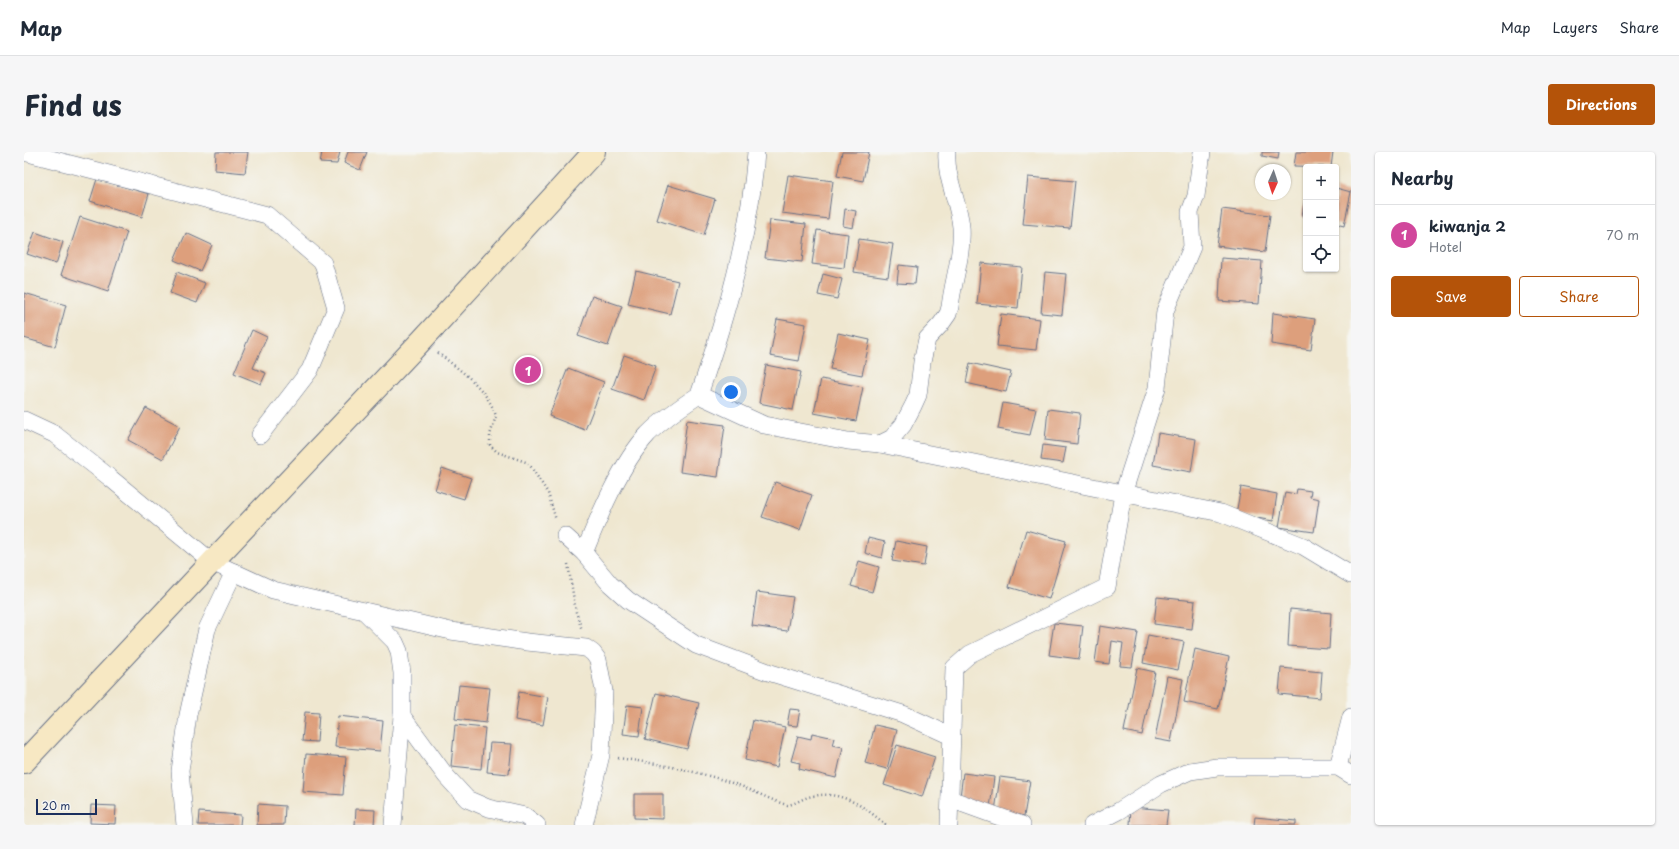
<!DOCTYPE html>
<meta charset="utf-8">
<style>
body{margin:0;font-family:"Playpen Sans",sans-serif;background:#f6f6f7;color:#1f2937}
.controls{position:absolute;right:12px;top:12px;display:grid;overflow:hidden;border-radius:4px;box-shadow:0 1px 3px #0004}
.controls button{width:36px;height:36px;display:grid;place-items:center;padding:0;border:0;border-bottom:1px solid #e0e1e3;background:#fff;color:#1f2937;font:20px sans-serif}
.compass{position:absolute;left:1231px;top:12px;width:36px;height:36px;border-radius:50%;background:#fff;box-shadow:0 1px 3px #0004;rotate:183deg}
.scale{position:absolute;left:12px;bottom:10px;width:61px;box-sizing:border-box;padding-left:4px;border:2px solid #1b2f5e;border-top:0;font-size:11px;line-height:14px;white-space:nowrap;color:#1b2f5e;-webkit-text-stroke:3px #f6f6f2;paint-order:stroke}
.you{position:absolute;left:707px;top:240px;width:14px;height:14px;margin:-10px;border:3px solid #fff;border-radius:50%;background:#1a73e8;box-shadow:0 0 0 6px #1a73e833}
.badge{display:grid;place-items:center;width:26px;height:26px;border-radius:50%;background:#b45309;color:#fff;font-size:13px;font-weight:700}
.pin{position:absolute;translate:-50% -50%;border:2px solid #fff;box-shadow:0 1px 4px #0006}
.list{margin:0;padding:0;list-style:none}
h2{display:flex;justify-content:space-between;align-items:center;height:52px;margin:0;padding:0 16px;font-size:17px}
h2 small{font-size:13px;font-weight:400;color:#747a83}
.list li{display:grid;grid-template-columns:26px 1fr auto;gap:12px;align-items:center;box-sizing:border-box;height:60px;padding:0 16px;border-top:1px solid #e0e1e3}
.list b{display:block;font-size:15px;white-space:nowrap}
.list p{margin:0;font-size:13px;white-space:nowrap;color:#747a83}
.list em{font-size:13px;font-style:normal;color:#747a83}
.actions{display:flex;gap:8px;padding:12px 16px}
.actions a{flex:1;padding:9px 0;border:1px solid #b45309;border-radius:4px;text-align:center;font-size:14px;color:#b45309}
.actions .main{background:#b45309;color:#fff}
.icon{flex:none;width:22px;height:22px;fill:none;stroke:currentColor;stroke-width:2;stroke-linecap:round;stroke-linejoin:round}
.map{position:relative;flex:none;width:1327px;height:673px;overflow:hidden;border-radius:4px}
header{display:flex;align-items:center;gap:24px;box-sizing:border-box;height:56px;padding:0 20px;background:#fff;border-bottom:1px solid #e0e1e3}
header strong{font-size:19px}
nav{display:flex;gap:22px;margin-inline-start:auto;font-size:14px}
.intro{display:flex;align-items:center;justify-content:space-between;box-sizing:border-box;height:96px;padding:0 24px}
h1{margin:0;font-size:28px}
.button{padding:10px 18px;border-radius:4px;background:#b45309;color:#fff;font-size:14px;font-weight:700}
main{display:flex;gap:24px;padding:0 24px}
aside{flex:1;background:#fff;border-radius:4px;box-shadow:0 1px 3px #0004}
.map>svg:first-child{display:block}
.building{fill:#dd9f7c}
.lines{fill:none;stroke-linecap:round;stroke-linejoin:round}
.street-casing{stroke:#656f86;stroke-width:18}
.secondary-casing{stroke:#656f86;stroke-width:24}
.path{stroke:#656f86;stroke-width:2.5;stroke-dasharray:1 3;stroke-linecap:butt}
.street{stroke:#fff;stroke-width:17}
.secondary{stroke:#f7e8c3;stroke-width:22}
</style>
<header>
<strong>Map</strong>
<nav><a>Map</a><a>Layers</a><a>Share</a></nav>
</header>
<div class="intro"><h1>Find us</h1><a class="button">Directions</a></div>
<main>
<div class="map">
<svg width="1327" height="673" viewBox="0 0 1327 673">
<rect width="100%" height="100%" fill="#f6f6f2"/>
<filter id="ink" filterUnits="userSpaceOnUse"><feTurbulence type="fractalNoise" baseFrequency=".025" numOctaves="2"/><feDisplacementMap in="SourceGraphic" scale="8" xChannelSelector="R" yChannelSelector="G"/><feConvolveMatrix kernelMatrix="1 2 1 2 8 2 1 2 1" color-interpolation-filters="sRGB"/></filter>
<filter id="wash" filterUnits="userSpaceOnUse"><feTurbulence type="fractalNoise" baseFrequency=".012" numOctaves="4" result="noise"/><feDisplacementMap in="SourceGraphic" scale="16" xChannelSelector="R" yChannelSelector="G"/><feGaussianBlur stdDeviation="0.9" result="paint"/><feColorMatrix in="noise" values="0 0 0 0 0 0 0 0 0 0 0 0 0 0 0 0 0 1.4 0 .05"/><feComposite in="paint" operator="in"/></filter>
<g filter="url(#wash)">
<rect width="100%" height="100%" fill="#efe7d0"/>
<g id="blocks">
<g class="building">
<path d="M192,0H224L221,21L191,18Z"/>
<path d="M298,0H316L313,12L296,11Z"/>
<path d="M324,0H343L336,18L320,11Z"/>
<path d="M818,0H845L839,29L813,24Z"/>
<path d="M1238,0H1255L1254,7L1238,4Z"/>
<path d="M1272,0H1309L1307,15L1270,14Z"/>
<path d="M764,23L809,29L804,67L758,61Z"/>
<path d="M1004,25L1051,29L1046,76L999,72Z"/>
<path d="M73,27L125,42L118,65L66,49Z"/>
<path d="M644,33L691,47L680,83L633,68Z"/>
<path d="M1312,36L1327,40L1320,74L1312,72Z"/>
<path d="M1281,46H1282V65L1278,64Z"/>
<path d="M821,57L832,59L829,76L819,74Z"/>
<path d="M1198,57L1246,63L1241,100L1193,94Z"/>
<path d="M56,65L103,80L84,139L37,123Z"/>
<path d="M746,68L782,72L778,110L741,106Z"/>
<path d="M793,78L824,82L820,116L788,112Z"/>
<path d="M11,80L39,90L32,112L3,102Z"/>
<path d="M162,81L188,93L176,119L150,108Z"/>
<path d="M835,87L869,92L864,125L830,120Z"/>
<path d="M1197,106L1238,109L1235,152L1195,149Z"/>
<path d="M957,111L998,115L994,156L953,152Z"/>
<path d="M875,113L893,115L891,132L873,131Z"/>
<path d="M612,119L654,129L646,162L604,152Z"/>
<path d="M153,120L181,131L173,151L146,141Z"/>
<path d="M1021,120L1042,122L1038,163L1017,161Z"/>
<path d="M799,122L818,127L813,147L794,143Z"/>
<path d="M0,141L42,153L31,195L0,186Z"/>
<path d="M568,144L598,154L584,194L554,184Z"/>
<path d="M1249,161L1291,167L1287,198L1247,192Z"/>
<path d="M977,162L1016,167L1012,198L973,194Z"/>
<path d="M753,167L782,172L775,209L746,204Z"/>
<path d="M228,178L243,185L229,216L242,221L237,232L210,221Z"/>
<path d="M814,181L846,188L838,223L806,217Z"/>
<path d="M600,203L632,214L620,248L588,237Z"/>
<path d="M946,211L987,220L982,240L942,231Z"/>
<path d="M742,213L777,220L769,258L735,251Z"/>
<path d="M544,216L580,230L561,278L525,264Z"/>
<path d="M797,227L839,235L832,269L790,261Z"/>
<path d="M979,251L1012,257L1006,283L974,277Z"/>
<path d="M122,256L156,274L139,307L104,288Z"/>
<path d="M1024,257L1056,261L1053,292L1021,288Z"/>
<path d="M663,268L701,273L694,325L656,320Z"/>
<path d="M1134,281L1172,287L1167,320L1129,313Z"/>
<path d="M1019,293L1042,296L1039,311L1017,308Z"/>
<path d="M418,316L447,326L440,347L411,338Z"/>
<path d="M751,330L788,343L776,378L738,365Z"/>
<path d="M1217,335L1253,342L1249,369L1212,362Z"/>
<path d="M1273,337L1287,339L1286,345L1295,347L1290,380L1255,375L1261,340L1272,342Z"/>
<path d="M1002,378L1042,389L1025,447L985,435Z"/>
<path d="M844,386L861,390L858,406L841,401Z"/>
<path d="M872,389L903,395L900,414L868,409Z"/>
<path d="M835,409L855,415L848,440L827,434Z"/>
<path d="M733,440L769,445L763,479L728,474Z"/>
<path d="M1133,445L1171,449L1168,477L1130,472Z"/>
<path d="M1266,457L1307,461L1305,497L1264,494Z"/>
<path d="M1030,471L1059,474L1055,507L1025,503Z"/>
<path d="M1076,474L1114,480L1108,515L1096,514L1099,491L1088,489L1085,512L1071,510Z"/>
<path d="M1124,483L1160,490L1154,518L1119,511Z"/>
<path d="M1171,497L1205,505L1194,557L1160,550Z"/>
<path d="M1113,516L1131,520L1118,583L1100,579Z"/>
<path d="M1257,516L1298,520L1296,546L1255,542Z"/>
<path d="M1143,524L1159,527L1147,590L1131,587Z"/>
<path d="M435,533L466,536L462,571L431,567Z"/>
<path d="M495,540L524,545L519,573L491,568Z"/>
<path d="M632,541L675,551L663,597L621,587Z"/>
<path d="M603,553L619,555L615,584L599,582Z"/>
<path d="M766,557L776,558L773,574L763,573Z"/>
<path d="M281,560L295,561L293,590L278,589Z"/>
<path d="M314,564L359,569L356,599L311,595Z"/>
<path d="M729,568L761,575L753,615L721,608Z"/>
<path d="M431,573L461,576L457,617L427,614Z"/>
<path d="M851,573L873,578L863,617L841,611Z"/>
<path d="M788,581L810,586L808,593L819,595L812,626L775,617L776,611L767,609L774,584L787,587Z"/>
<path d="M466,591L488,592L485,622L463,620Z"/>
<path d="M873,593L911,605L898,645L860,633Z"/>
<path d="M282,602L322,605L319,643L279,640Z"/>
<path d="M939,621L970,625L966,656L935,653Z"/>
<path d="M976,625L1006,629L1000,664L971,659Z"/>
<path d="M610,642H639V667L610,666Z"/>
<path d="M234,652L261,654L260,673H233Z"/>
<path d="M67,653L92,654L91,672L66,671Z"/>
<path d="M1107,655L1144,658L1142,673H1106Z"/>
<path d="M332,657L351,658L350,673H331Z"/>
<path d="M175,660L217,663L216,673H174Z"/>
<path d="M1231,665L1272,669V673H1230Z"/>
</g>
</g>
</g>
<g filter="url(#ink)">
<use href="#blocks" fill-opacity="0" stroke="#656f86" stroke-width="1"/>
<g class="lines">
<defs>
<g id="street">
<path d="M0,0L243,63L299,111L312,156L286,218L236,283"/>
<path d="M732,0C726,83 702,164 675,243L740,273L824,289L856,292L868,286L879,273L889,254L894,243L898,210L903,187L917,172L924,162L926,155C929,128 939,102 937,75C935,50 921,26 923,0"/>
<path d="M0,268L30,282L85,325L188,410L249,438L427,479L503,490L562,496L569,501L574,508L580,539L577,603L560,673"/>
<path d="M856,292L1197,361L1279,394L1327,423"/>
<path d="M541,384L560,401L586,432L604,448L672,493L744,520L879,562L927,584"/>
<path d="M560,401C575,364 597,311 624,282C639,267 658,254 675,243"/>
<path d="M340,459L371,490L375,499L378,521V564L369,673"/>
<path d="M378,564L422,624L443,647L464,656L501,664L513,673"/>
<path d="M1314,615L1327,565"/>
<path d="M926,647L998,673"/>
<path d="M161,673L156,619L164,563L183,477L210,420"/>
<path d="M925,673L930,516L946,502L1083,435L1099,342L1133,236L1141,159L1168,95L1166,60L1172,44L1178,0"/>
<path d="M1068,673L1095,659L1137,632L1166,619L1193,615H1314L1327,623"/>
</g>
<path id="secondary" d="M0,610L188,410L398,188L570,0"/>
</defs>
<use href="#street" class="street-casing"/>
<use href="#secondary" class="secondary-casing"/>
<g class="path">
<path d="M414,201C436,218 463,236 472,264L466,283V293L473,300L502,310L507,315L524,341L532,368"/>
<path d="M544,412L552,460L558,478"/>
<path d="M594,606C636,612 674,619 714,633C731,639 746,648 763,653C772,652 780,645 789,644C818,638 841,655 862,673"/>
</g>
<use href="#street" class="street"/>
<use href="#secondary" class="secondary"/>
</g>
</g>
</svg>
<div class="controls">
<button>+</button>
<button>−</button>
<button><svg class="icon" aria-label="locate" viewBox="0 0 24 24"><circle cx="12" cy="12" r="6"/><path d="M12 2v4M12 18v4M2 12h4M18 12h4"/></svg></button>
</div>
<svg class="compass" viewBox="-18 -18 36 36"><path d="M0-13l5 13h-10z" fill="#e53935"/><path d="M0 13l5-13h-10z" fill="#747a83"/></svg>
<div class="scale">20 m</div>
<div class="you"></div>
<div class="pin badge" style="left:504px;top:218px;background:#d1479c">1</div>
</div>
<aside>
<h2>Nearby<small></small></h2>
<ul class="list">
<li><span class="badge" style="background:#d1479c">1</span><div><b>kiwanja 2</b><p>Hotel</p></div><em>70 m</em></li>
</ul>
<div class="actions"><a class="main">Save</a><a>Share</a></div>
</aside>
</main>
